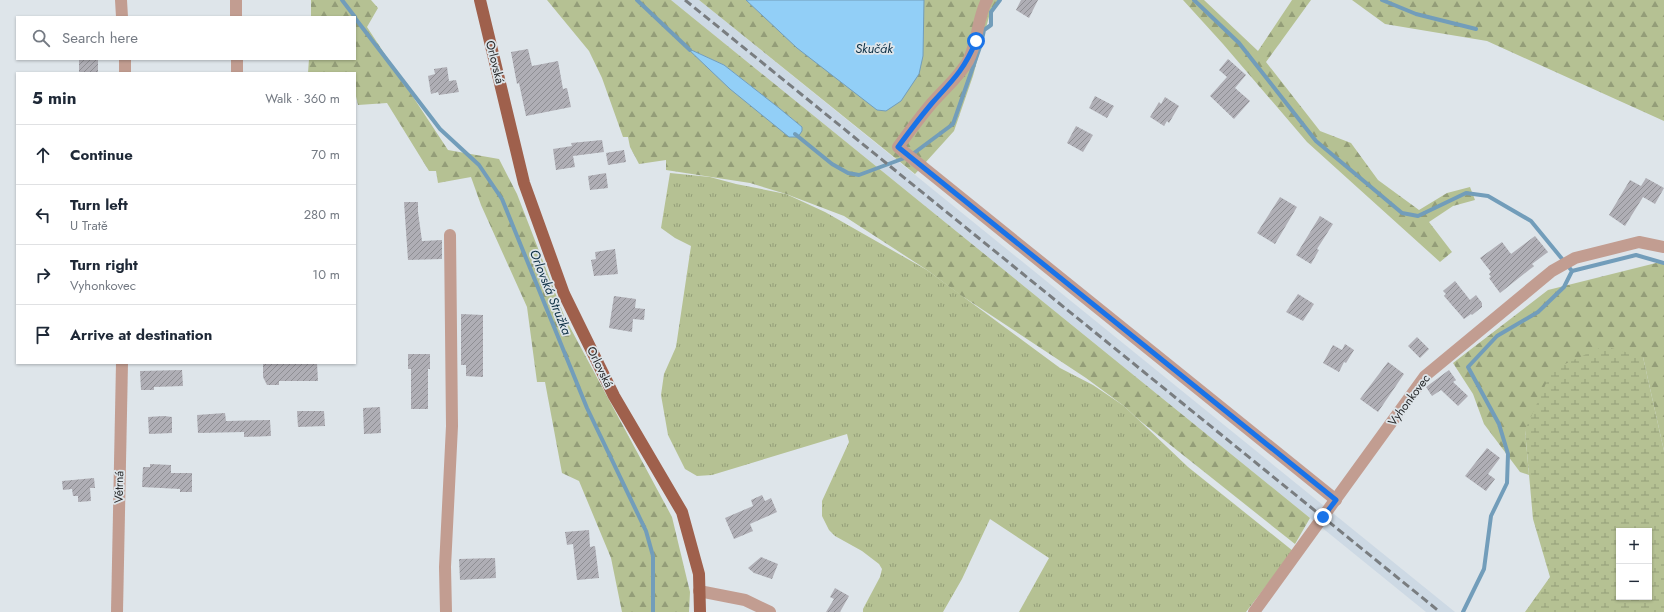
<!DOCTYPE html>
<meta charset="utf-8">
<style>
body{margin:0;font-family:Jost,sans-serif;background:#f2f2f3;color:#1f2937}
.controls{position:absolute;right:12px;bottom:12px;display:grid;overflow:hidden;border-radius:0px;box-shadow:0 1px 3px #0004}
.controls button{width:36px;height:36px;display:grid;place-items:center;padding:0;border:0;border-bottom:1px solid #e0e1e3;background:#fff;color:#1f2937;font:20px sans-serif}
.stop{position:absolute;width:12px;height:12px;margin:-9px;border:3px solid #1a73e8;border-radius:50%;background:#fff}
.stop.end{background:#1a73e8;border-color:#fff;box-shadow:0 1px 4px #0008}
.list{margin:0;padding:0;list-style:none}
h2{display:flex;justify-content:space-between;align-items:center;height:52px;margin:0;padding:0 16px;font-size:17px}
h2 small{font-size:13px;font-weight:400;color:#747a83}
.list li{display:grid;grid-template-columns:26px 1fr auto;gap:12px;align-items:center;box-sizing:border-box;height:60px;padding:0 16px;border-top:1px solid #e0e1e3}
.list b{display:block;font-size:15px;white-space:nowrap}
.list p{margin:0;font-size:13px;white-space:nowrap;color:#747a83}
.list em{font-size:13px;font-style:normal;color:#747a83}
.icon{flex:none;width:22px;height:22px;fill:none;stroke:currentColor;stroke-width:2;stroke-linecap:round;stroke-linejoin:round}
.map{position:relative;flex:none;width:1664px;height:612px;overflow:hidden}
.search{position:absolute;background:#fff;box-shadow:0 1px 3px #0004;left:16px;top:16px;width:340px;height:44px;display:flex;align-items:center;gap:10px;box-sizing:border-box;padding:0 14px;border-radius:0px;color:#747a83;font-size:15px}
.panel{position:absolute;background:#fff;box-shadow:0 1px 3px #0004;left:16px;top:72px;width:340px;height:292px;border-radius:0px}
.map>svg:first-child{display:block}
.built{fill:#cdd9e4}
.grass{fill:url(#grass-tufts)}
.forest{fill:url(#forest-firs);fill-rule:evenodd}
.wetland{fill:url(#wetland-marsh);fill-rule:evenodd}
.water{fill:#92cff7;stroke:#729dba}
.lines{fill:none;stroke-linecap:round;stroke-linejoin:round}
.stream{stroke:#729dba;stroke-width:4}
.building{fill:url(#building-hatch)}
.minor{stroke:#c29d91;stroke-width:12}
.major{stroke:#9f604c;stroke-width:12}
.rail{stroke:#797d80;stroke-width:3;stroke-dasharray:8 4;stroke-linecap:butt}
.route{stroke:#1a73e8;stroke-width:5}
.labels{text-anchor:middle;stroke-width:3.5;stroke-linejoin:round;paint-order:stroke}
.street-label{font-size:12px;fill:#26282a;stroke:#dee5ea}
.water-label{font-size:13px;font-style:italic;fill:#0d3045;stroke:#dee5ea}
</style>
<div class="map">
<svg width="1664" height="612" viewBox="0 0 1664 612">
<defs>
<pattern id="grass-tufts" width="24" height="20" patternUnits="userSpaceOnUse"><rect width="24" height="20" fill="#b5c193"/><path d="M3 7l-1-3M5 7V3M7 7l1-3M15 17l-1-3M17 17v-4M19 17l1-3" fill="none" stroke="#939d78"/></pattern>
<pattern id="forest-firs" width="22" height="20" patternUnits="userSpaceOnUse"><rect width="22" height="20" fill="#b5c193"/><path d="M5 1l3.5 6h-7zM16 11l3.5 6h-7z" fill="#939d78"/></pattern>
<pattern id="wetland-marsh" width="20" height="14" patternUnits="userSpaceOnUse"><rect width="20" height="14" fill="#b5c193"/><path d="M1 5h8M5 5V1M11 12h8M15 12V8" fill="none" stroke="#939d78"/></pattern>
<pattern id="building-hatch" width="6" height="6" patternUnits="userSpaceOnUse"><rect width="6" height="6" fill="#afaeb5"/><path d="M-1 1l2-2M0 6l6-6M5 7l2-2" fill="none" stroke="#8e8e93"/></pattern>
</defs>
<rect width="100%" height="100%" fill="#dee5ea"/>
<path class="built" d="M671,0H699L1455,612H1426Z"/>
<path class="grass" d="M670,173L710,177L736,184L786,194L825,212L927,270L1060,368L1093,385L1124,406L1188,467L1293,551L1246,612H1019L1049,558L990,519L962,579L943,612H863V609L880,577L882,569L879,564L862,551L835,536L829,530L822,516V501L849,442L847,434L712,475L697,476L685,469L668,435L661,395L664,374L676,347L691,246L675,238L661,228Z"/>
<g class="forest">
<path d="M311,0H371L378,8L367,27L448,150L499,159L517,194L565,318L672,517L690,592L689,612H622L611,558L579,481L562,473L545,382H537L527,307L481,205L471,177L438,183L436,171H429L387,103L358,105L355,92V73H308L309,59H355V17H311Z"/>
<path d="M547,0H671L1310,518L1295,544L1139,420L1124,406L1086,378L959,294L927,270L844,216L786,194L750,183L666,170V160L639,164L630,147L628,137H623L602,78L589,51ZM689,49L724,65L779,108L802,127L699,58Z"/>
<path d="M699,0H746L763,16L923,12L924,0H1001L990,13L973,76L954,131L915,174Z"/>
<path d="M1183,0H1204L1258,51L1292,0H1311L1266,62L1320,131L1351,143L1378,180L1419,210L1447,193L1470,187L1475,200L1453,206L1429,222L1452,252L1440,262L1307,142L1223,44Z"/>
<path d="M1352,0H1664V121L1487,41L1385,24Z"/>
<path d="M1664,261V451L1643,357L1525,430L1529,475L1520,472L1484,424L1473,394L1453,363L1548,290Z"/>
</g>
<path class="wetland" d="M1604,346L1643,357L1664,451V612H1525L1550,577L1533,519L1525,430L1552,370ZM1619,531H1649V597H1619Z"/>
<g class="water">
<path d="M746,0H924L923,56L919,74L901,101L886,111L877,110L797,48Z"/>
<path d="M687,48L724,65L779,108L802,127V131L798,137H789L730,89Z"/>
</g>
<g class="lines">
<g class="stream">
<path d="M342,0L355,17"/>
<path d="M637,0L690,50"/>
<path d="M1194,0L1239,43L1316,141L1402,213L1418,216L1466,193L1488,196L1531,221L1572,271L1564,287L1538,312L1497,336L1468,367L1499,424L1508,454L1507,483L1491,516L1484,569L1463,612"/>
<path d="M1382,0L1416,14L1476,29"/>
<path d="M355,18L440,129L479,165L502,199L587,408L646,531L653,556V612"/>
<path d="M795,134L832,164L848,173L859,175L910,156L953,124L981,44L984,30L991,25V12L1000,0"/>
<path d="M1572,271L1636,255L1664,263"/>
</g>
</g>
<g class="building">
<path d="M1021,0H1038L1029,18L1016,10Z"/>
<path d="M528,49L532,66L558,61L563,89L567,88L571,107L526,116L519,83L517,84L511,52Z"/>
<path d="M1228,59L1246,75L1235,88L1250,101L1234,119L1210,96L1227,77L1219,70Z"/>
<rect x="79" y="60" width="19" height="13"/>
<path d="M447,67L449,81L456,80L459,92L439,95L438,92L431,94L428,76L435,74L434,69Z"/>
<path d="M1095,96L1114,106L1107,118L1089,108Z"/>
<path d="M1165,97L1179,106L1169,123L1167,121L1164,126L1150,117L1159,102L1161,104Z"/>
<path d="M1076,126L1093,135L1083,152L1067,143Z"/>
<path d="M602,140L604,152L573,156L575,167L556,170L553,149L572,146L571,143Z"/>
<path d="M624,150L626,162L608,165L606,153Z"/>
<path d="M606,173L608,188L590,190L588,176Z"/>
<path d="M1646,178L1664,188L1655,204L1643,197L1625,226L1609,215L1630,180L1641,186Z"/>
<path d="M1280,197L1297,207L1275,244L1257,233Z"/>
<path d="M404,202H418V212L422,241L442,240V259L408,260Z"/>
<path d="M1320,216L1333,224L1317,249L1319,250L1311,264L1296,255Z"/>
<path d="M1535,236L1548,252L1532,264L1534,266L1500,293L1489,278L1491,277L1489,274L1491,272L1480,258L1502,242L1511,254Z"/>
<path d="M615,249L618,274L594,276L591,260L596,259L595,252Z"/>
<path d="M1455,281L1470,300L1476,295L1482,303V307L1472,315L1471,314L1464,319L1444,296L1446,294L1443,291Z"/>
<path d="M1298,294L1314,304L1303,321L1286,312Z"/>
<path d="M614,296L636,299L635,308L645,309L644,320L633,319L632,332L609,328Z"/>
<path d="M461,314L483,315V377L466,376V365H461Z"/>
<path d="M1417,337L1429,349L1420,358L1408,346Z"/>
<path d="M1345,344L1354,350L1346,363L1344,362L1339,372L1323,363L1333,345L1342,350Z"/>
<path d="M408,354H430V369H428V409H411V369H408Z"/>
<path d="M1388,362L1404,374L1378,412L1360,399Z"/>
<path d="M263,363H317L318,381H279V385H267L263,377Z"/>
<path d="M182,370L183,386L154,387V390H141L140,371Z"/>
<path d="M1449,370L1456,380L1453,382L1468,396L1458,406L1441,390L1432,396L1426,387Z"/>
<path d="M380,407L381,433L364,434L363,408Z"/>
<path d="M297,411H324L325,426L298,427Z"/>
<path d="M225,413L226,421L270,420L271,436L244,437V432L198,433L197,415Z"/>
<path d="M164,416L172,417V433L149,434L148,417Z"/>
<path d="M1487,448L1500,458L1488,474L1495,479L1486,491L1465,476Z"/>
<path d="M150,464L171,465V473H192V492H180V489L142,487L143,467H150Z"/>
<path d="M94,478L95,488H90L91,501L78,502V496H73L72,489L63,490L62,481Z"/>
<path d="M762,495L765,501L771,498L777,512L750,524L753,531L734,539L725,518L753,506L751,500Z"/>
<path d="M589,530L590,547L595,546L599,578L577,580L573,544L567,545L565,532Z"/>
<path d="M761,557L778,564L772,579L754,573L748,568Z"/>
<path d="M495,558L496,578L460,580L459,559Z"/>
<path d="M835,588L849,596L840,612H826L834,599L830,597Z"/>
</g>
<g class="lines">
<g class="minor">
<path d="M121,0L122,17"/>
<path d="M236,0V17"/>
<path d="M987,0C977,19 978,42 968,61C959,77 944,89 932,103C920,117 909,132 898,147L1336,500"/>
<path d="M125,59V73"/>
<path d="M237,59V73"/>
<path d="M699,591L745,600L770,612"/>
<path d="M117,612L122,363"/>
<path d="M446,612L445,567L452,426L450,235"/>
<path d="M1254,612L1425,376L1552,271L1575,258L1639,242L1664,247"/>
</g>
<path class="major" d="M480,0L524,183L564,294L614,396L682,512L699,574L700,612"/>
<path class="rail" d="M685,0L1440,612"/>
</g>
<g class="lines">
<path class="route" d="M976,41C964,70 953,80 933,102C921,116 909,132 898,147L1336,500L1323,517"/>
</g>
<g class="labels">
<g class="street-label">
<text transform="translate(495 62) rotate(76)" y="4">Orlovská</text>
<text transform="translate(600 367) rotate(64)" y="4">Orlovská</text>
<text transform="translate(1409 400) rotate(-53)" y="4">Vyhonkovec</text>
<text transform="translate(119 487) rotate(-89)" y="4">Větrná</text>
</g>
<g class="water-label">
<text x="874" y="53">Skučák</text>
<text transform="translate(551 292) rotate(68)" y="5">Orlovská Stružka</text>
</g>
</g>
</svg>
<div class="controls">
<button>+</button>
<button>−</button>
</div>
<div class="stop" style="left:976px;top:41px"></div>
<div class="stop end" style="left:1323px;top:517px"></div>
<div class="search"><svg class="icon" aria-label="search" viewBox="0 0 24 24"><circle cx="10" cy="10" r="6"/><path d="M15 15l6 6"/></svg>Search here</div>
<section class="panel">
<h2>5 min<small>Walk · 360 m</small></h2>
<ul class="list">
<li><svg class="icon" aria-label="ahead" viewBox="0 0 24 24"><path d="M12 20V5M6 11l6-6 6 6"/></svg><div><b>Continue</b></div><em>70 m</em></li>
<li><svg class="icon" aria-label="left" viewBox="0 0 24 24"><path d="M17 20v-9H6M10 6l-5 5 5 5"/></svg><div><b>Turn left</b><p>U Tratě</p></div><em>280 m</em></li>
<li><svg class="icon" aria-label="right" viewBox="0 0 24 24"><path d="M7 20v-9h11M14 6l5 5-5 5"/></svg><div><b>Turn right</b><p>Vyhonkovec</p></div><em>10 m</em></li>
<li><svg class="icon" aria-label="arrive" viewBox="0 0 24 24"><path d="M6 21V4h12l-3 4 3 4H6"/></svg><div><b>Arrive at destination</b></div></li>
</ul>
</section>
</div>
